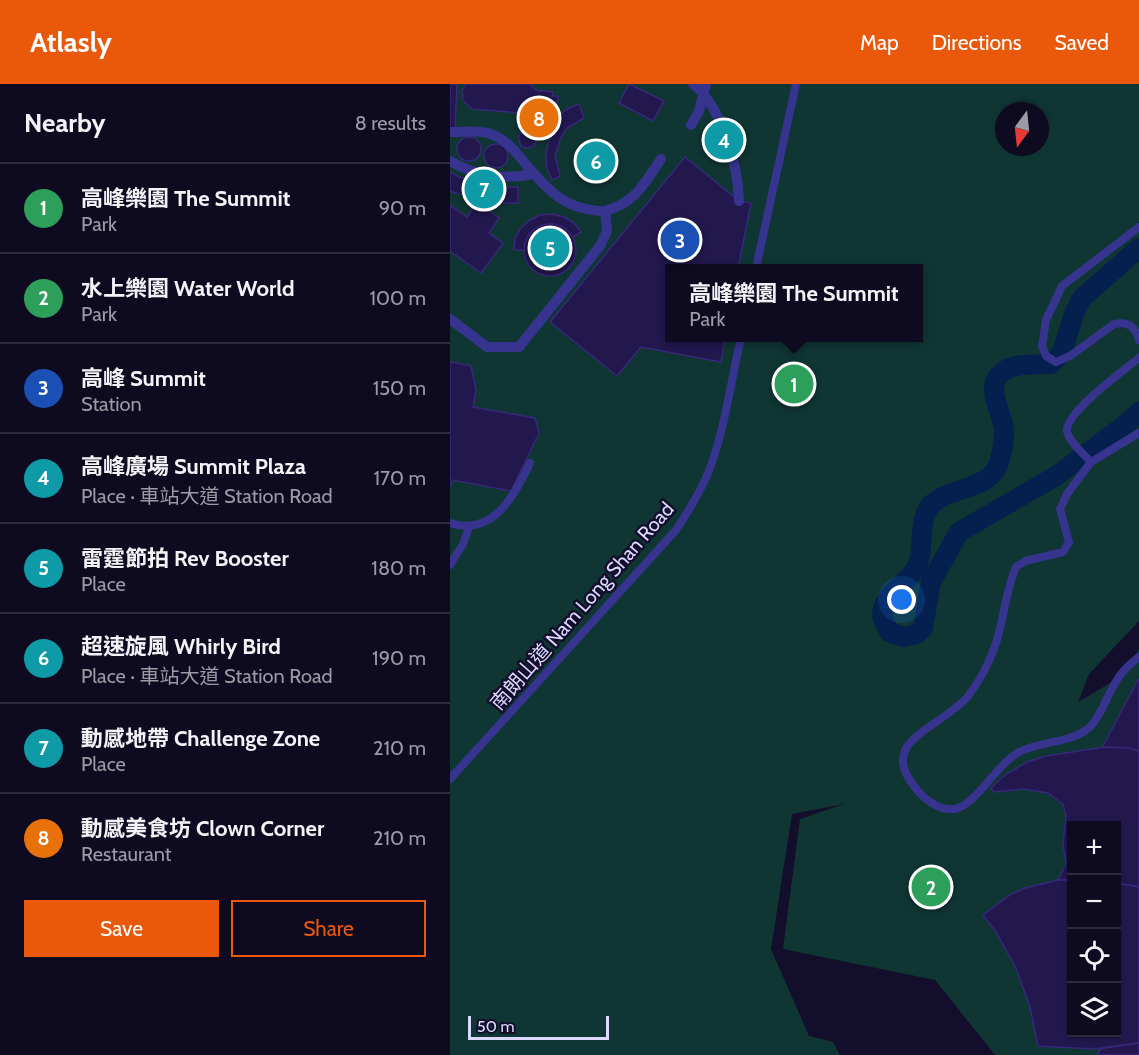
<!DOCTYPE html>
<meta charset="utf-8">
<style>
body{margin:0;font-family:Cabin,"Noto Sans TC",sans-serif;background:#1c182d;color:#f1f3f6}
.controls{position:absolute;right:18px;bottom:18px;display:grid;overflow:hidden;border-radius:0px;box-shadow:0 2px 4px #0004}
.controls button{width:54px;height:54px;display:grid;place-items:center;padding:0;border:0;border-bottom:2px solid #2e2b3e;background:#0e0a20;color:#f1f3f6;font:30px sans-serif}
.compass{position:absolute;left:545px;top:18px;width:54px;height:54px;border-radius:50%;background:#0e0a20;box-shadow:0 2px 4px #0004;rotate:195deg}
.scale{position:absolute;left:18px;bottom:15px;width:141px;box-sizing:border-box;padding-left:6px;border:3px solid #dcd8ff;border-top:0;font-size:16px;line-height:21px;white-space:nowrap;color:#dcd8ff;-webkit-text-stroke:4px #120e2b;paint-order:stroke}
.you{position:absolute;left:452px;top:516px;width:21px;height:21px;margin:-15px;border:4px solid #fff;border-radius:50%;background:#1a73e8;box-shadow:0 0 0 9px #1a73e833}
.badge{display:grid;place-items:center;width:39px;height:39px;border-radius:50%;background:#ea580c;color:#fff;font-size:20px;font-weight:700}
.pin{position:absolute;translate:-50% -50%;border:3px solid #fff;box-shadow:0 2px 6px #0006}
.popup{position:absolute;left:215px;top:180px;width:258px;height:78px;box-sizing:border-box;display:grid;place-content:center;border-radius:0px;background:#0e0a20;filter:drop-shadow(0 2px 4px #0005);font-size:20px;white-space:nowrap;color:#9b9aa5}
.popup b{font-size:22px;color:#f1f3f6}
.popup::after{content:'';position:absolute;left:50%;top:100%;margin-left:-12px;border:12px solid transparent;border-top-color:#0e0a20}
.list{margin:0;padding:0;list-style:none}
h2{display:flex;justify-content:space-between;align-items:center;height:78px;margin:0;padding:0 24px;font-size:26px}
h2 small{font-size:20px;font-weight:400;color:#9b9aa5}
.list li{display:grid;grid-template-columns:39px 1fr auto;gap:18px;align-items:center;box-sizing:border-box;height:90px;padding:0 24px;border-top:2px solid #2e2b3e}
.list b{display:block;font-size:22px;white-space:nowrap}
.list p{margin:0;font-size:20px;white-space:nowrap;color:#9b9aa5}
.list em{font-size:20px;font-style:normal;color:#9b9aa5}
.actions{display:flex;gap:12px;padding:18px 24px}
.actions a{flex:1;padding:14px 0;border:2px solid #ea580c;border-radius:0px;text-align:center;font-size:21px;color:#ea580c}
.actions .main{background:#ea580c;color:#fff}
.icon{flex:none;width:33px;height:33px;fill:none;stroke:currentColor;stroke-width:2;stroke-linecap:round;stroke-linejoin:round}
.map{position:relative;flex:none;width:689px;height:971px;overflow:hidden}
header{display:flex;align-items:center;gap:36px;box-sizing:border-box;height:84px;padding:0 30px;background:#ea580c;color:#fff}
header strong{font-size:28px}
nav{display:flex;gap:33px;margin-inline-start:auto;font-size:21px}
main{display:flex}
aside{flex:1;background:#0e0a20}
.map>svg:first-child{display:block}
.green{fill:#103634;fill-rule:evenodd}
.lines{fill:none;stroke-linecap:round;stroke-linejoin:round}
.canal{stroke:#05204e;stroke-width:20}
.building{fill:#22184e;stroke:#37277d;stroke-width:1.5}
.service{stroke:#36348f;stroke-width:8}
.pedestrian{stroke:#36348f;stroke-width:10}
.labels{text-anchor:middle;stroke-width:5;stroke-linejoin:round;paint-order:stroke}
.street-label{font-size:20px;fill:#dcd8ff;stroke:#120e2b}
</style>
<header>
<strong>Atlasly</strong>
<nav><a>Map</a><a>Directions</a><a>Saved</a></nav>
</header>
<main>
<aside>
<h2>Nearby<small>8 results</small></h2>
<ul class="list">
<li><span class="badge" style="background:#2e9e5b">1</span><div><b>高峰樂園 The Summit</b><p>Park</p></div><em>90 m</em></li>
<li><span class="badge" style="background:#2e9e5b">2</span><div><b>水上樂園 Water World</b><p>Park</p></div><em>100 m</em></li>
<li><span class="badge" style="background:#1a4fb4">3</span><div><b>高峰 Summit</b><p>Station</p></div><em>150 m</em></li>
<li><span class="badge" style="background:#0f9aa8">4</span><div><b>高峰廣場 Summit Plaza</b><p>Place · 車站大道 Station Road</p></div><em>170 m</em></li>
<li><span class="badge" style="background:#0f9aa8">5</span><div><b>雷霆節拍 Rev Booster</b><p>Place</p></div><em>180 m</em></li>
<li><span class="badge" style="background:#0f9aa8">6</span><div><b>超速旋風 Whirly Bird</b><p>Place · 車站大道 Station Road</p></div><em>190 m</em></li>
<li><span class="badge" style="background:#0f9aa8">7</span><div><b>動感地帶 Challenge Zone</b><p>Place</p></div><em>210 m</em></li>
<li><span class="badge" style="background:#e8710a">8</span><div><b>動感美食坊 Clown Corner</b><p>Restaurant</p></div><em>210 m</em></li>
</ul>
<div class="actions"><a class="main">Save</a><a>Share</a></div>
</aside>
<div class="map">
<svg width="689" height="971" viewBox="0 0 689 971">
<rect width="100%" height="100%" fill="#120e2b"/>
<path class="green" d="M0,0H689V537L639,590L628,618L672,592L689,565V971H545L485,896L333,865L350,735L394,720L342,730L321,865L359,952L383,958L390,971H0ZM554,27H590V63H554ZM220,184H469V254H220ZM622,742H666V948H622Z"/>
<g class="lines">
<path class="canal" d="M689,164L632,214L624,230L612,269L601,280C585,281 561,278 549,291C537,304 550,326 553,340C556,350 551,380 544,388C529,406 501,404 483,419C467,433 475,461 468,480C461,499 432,509 432,531C432,536 437,543 439,548L453,553L467,550L473,544L481,498L509,448L606,392L676,340L689,328"/>
</g>
<g class="building">
<path d="M0,0H7L5,45H0Z"/>
<path d="M16,0H80L86,6L103,8L102,12H108L107,23L101,22L96,37L86,58L82,63L76,64L71,62L68,53L78,38L84,25L72,29L22,25L13,16L12,7Z"/>
<path d="M179,0L214,17L203,37L169,19Z"/>
<path d="M129,20L134,34L117,44L111,53L105,72L110,92L102,96L97,84L96,72L98,60L103,48L98,45L106,34L117,25Z"/>
<circle cx="19" cy="65" r="12"/>
<circle cx="46" cy="72" r="12"/>
<path d="M235,73L289,117L301,119L288,184H220V254H275L271,278L191,263L167,292L100,238Z"/>
<path d="M0,88L9,93L47,103H68V119H46L2,108L0,107Z"/>
<path d="M28,118L49,134L39,149L53,159L31,189L0,167V121L17,133Z"/>
<path d="M102,130L114,133L124,139L131,148L123,153L110,142L102,140L93,141L79,150L74,166H64L65,155L71,144L80,136L90,131Z"/>
<circle cx="100" cy="166" r="26"/>
<path d="M0,278L21,282L26,306L23,323L85,334L89,349L61,407L3,396L0,403Z"/>
<path d="M689,594V667L678,664H652Z"/>
<path d="M655,663L678,664L689,667V803L666,799V742H622V796H608L616,780L613,760L616,732L613,720L598,709L573,705L544,708L541,704L555,691L577,678L596,672Z"/>
<path d="M608,796H622V948H666V799L689,803V959L644,965L588,962L580,923L566,884L546,848L533,831L560,811L575,804Z"/>
<path d="M689,959V971H647L650,966L654,964Z"/>
</g>
<g class="lines">
<g class="service">
<path d="M689,143L612,202L596,236L592,262L596,272L606,278L620,272L664,240C678,237 685,242 689,256"/>
<path d="M306,184L346,0"/>
<path d="M689,349L641,378L617,410L610,425L619,458L613,468L575,477L566,483C555,508 554,537 545,562C539,579 530,596 519,611C504,631 462,648 455,667C449,682 458,695 468,707C477,718 494,729 508,724C525,719 546,684 563,672C585,656 620,661 640,643C652,631 657,610 667,596C672,587 681,579 689,573"/>
<path d="M641,378C634,370 616,356 617,345C619,326 673,287 689,274"/>
<path d="M0,439C43,453 64,412 80,379"/>
<path d="M0,481L13,460L19,443"/>
<path d="M0,695L226,446C238,428 249,410 258,389C274,350 281,296 291,254"/>
</g>
<g class="pedestrian">
<path d="M243,0C272,23 288,82 289,117"/>
<path d="M241,41L249,27L256,0"/>
<path d="M0,48C12,48 26,46 38,49C54,54 64,65 74,78C97,106 116,127 155,127"/>
<path d="M0,77C26,92 54,96 84,90"/>
<path d="M0,235L37,263H69L150,162L157,147L155,127C186,118 194,100 211,75"/>
</g>
</g>
<g class="labels">
<g class="street-label">
<text transform="translate(132 522) rotate(-49)" y="7">南朗山道 Nam Long Shan Road</text>
</g>
</g>
</svg>
<div class="controls">
<button>+</button>
<button>−</button>
<button><svg class="icon" aria-label="locate" viewBox="0 0 24 24"><circle cx="12" cy="12" r="6"/><path d="M12 2v4M12 18v4M2 12h4M18 12h4"/></svg></button>
<button><svg class="icon" aria-label="layers" viewBox="0 0 24 24"><path d="M12 4l9 5-9 5-9-5zM3 14l9 5 9-5"/></svg></button>
</div>
<svg class="compass" viewBox="-18 -18 36 36"><path d="M0-13l5 13h-10z" fill="#e53935"/><path d="M0 13l5-13h-10z" fill="#9b9aa5"/></svg>
<div class="scale">50 m</div>
<div class="you"></div>
<div class="pin badge" style="left:344px;top:300px;background:#2e9e5b">1</div>
<div class="popup"><b>高峰樂園 The Summit</b>Park</div>
<div class="pin badge" style="left:481px;top:803px;background:#2e9e5b">2</div>
<div class="pin badge" style="left:230px;top:156px;background:#1a4fb4">3</div>
<div class="pin badge" style="left:274px;top:56px;background:#0f9aa8">4</div>
<div class="pin badge" style="left:100px;top:164px;background:#0f9aa8">5</div>
<div class="pin badge" style="left:146px;top:77px;background:#0f9aa8">6</div>
<div class="pin badge" style="left:34px;top:105px;background:#0f9aa8">7</div>
<div class="pin badge" style="left:89px;top:34px;background:#e8710a">8</div>
</div>
</main>
